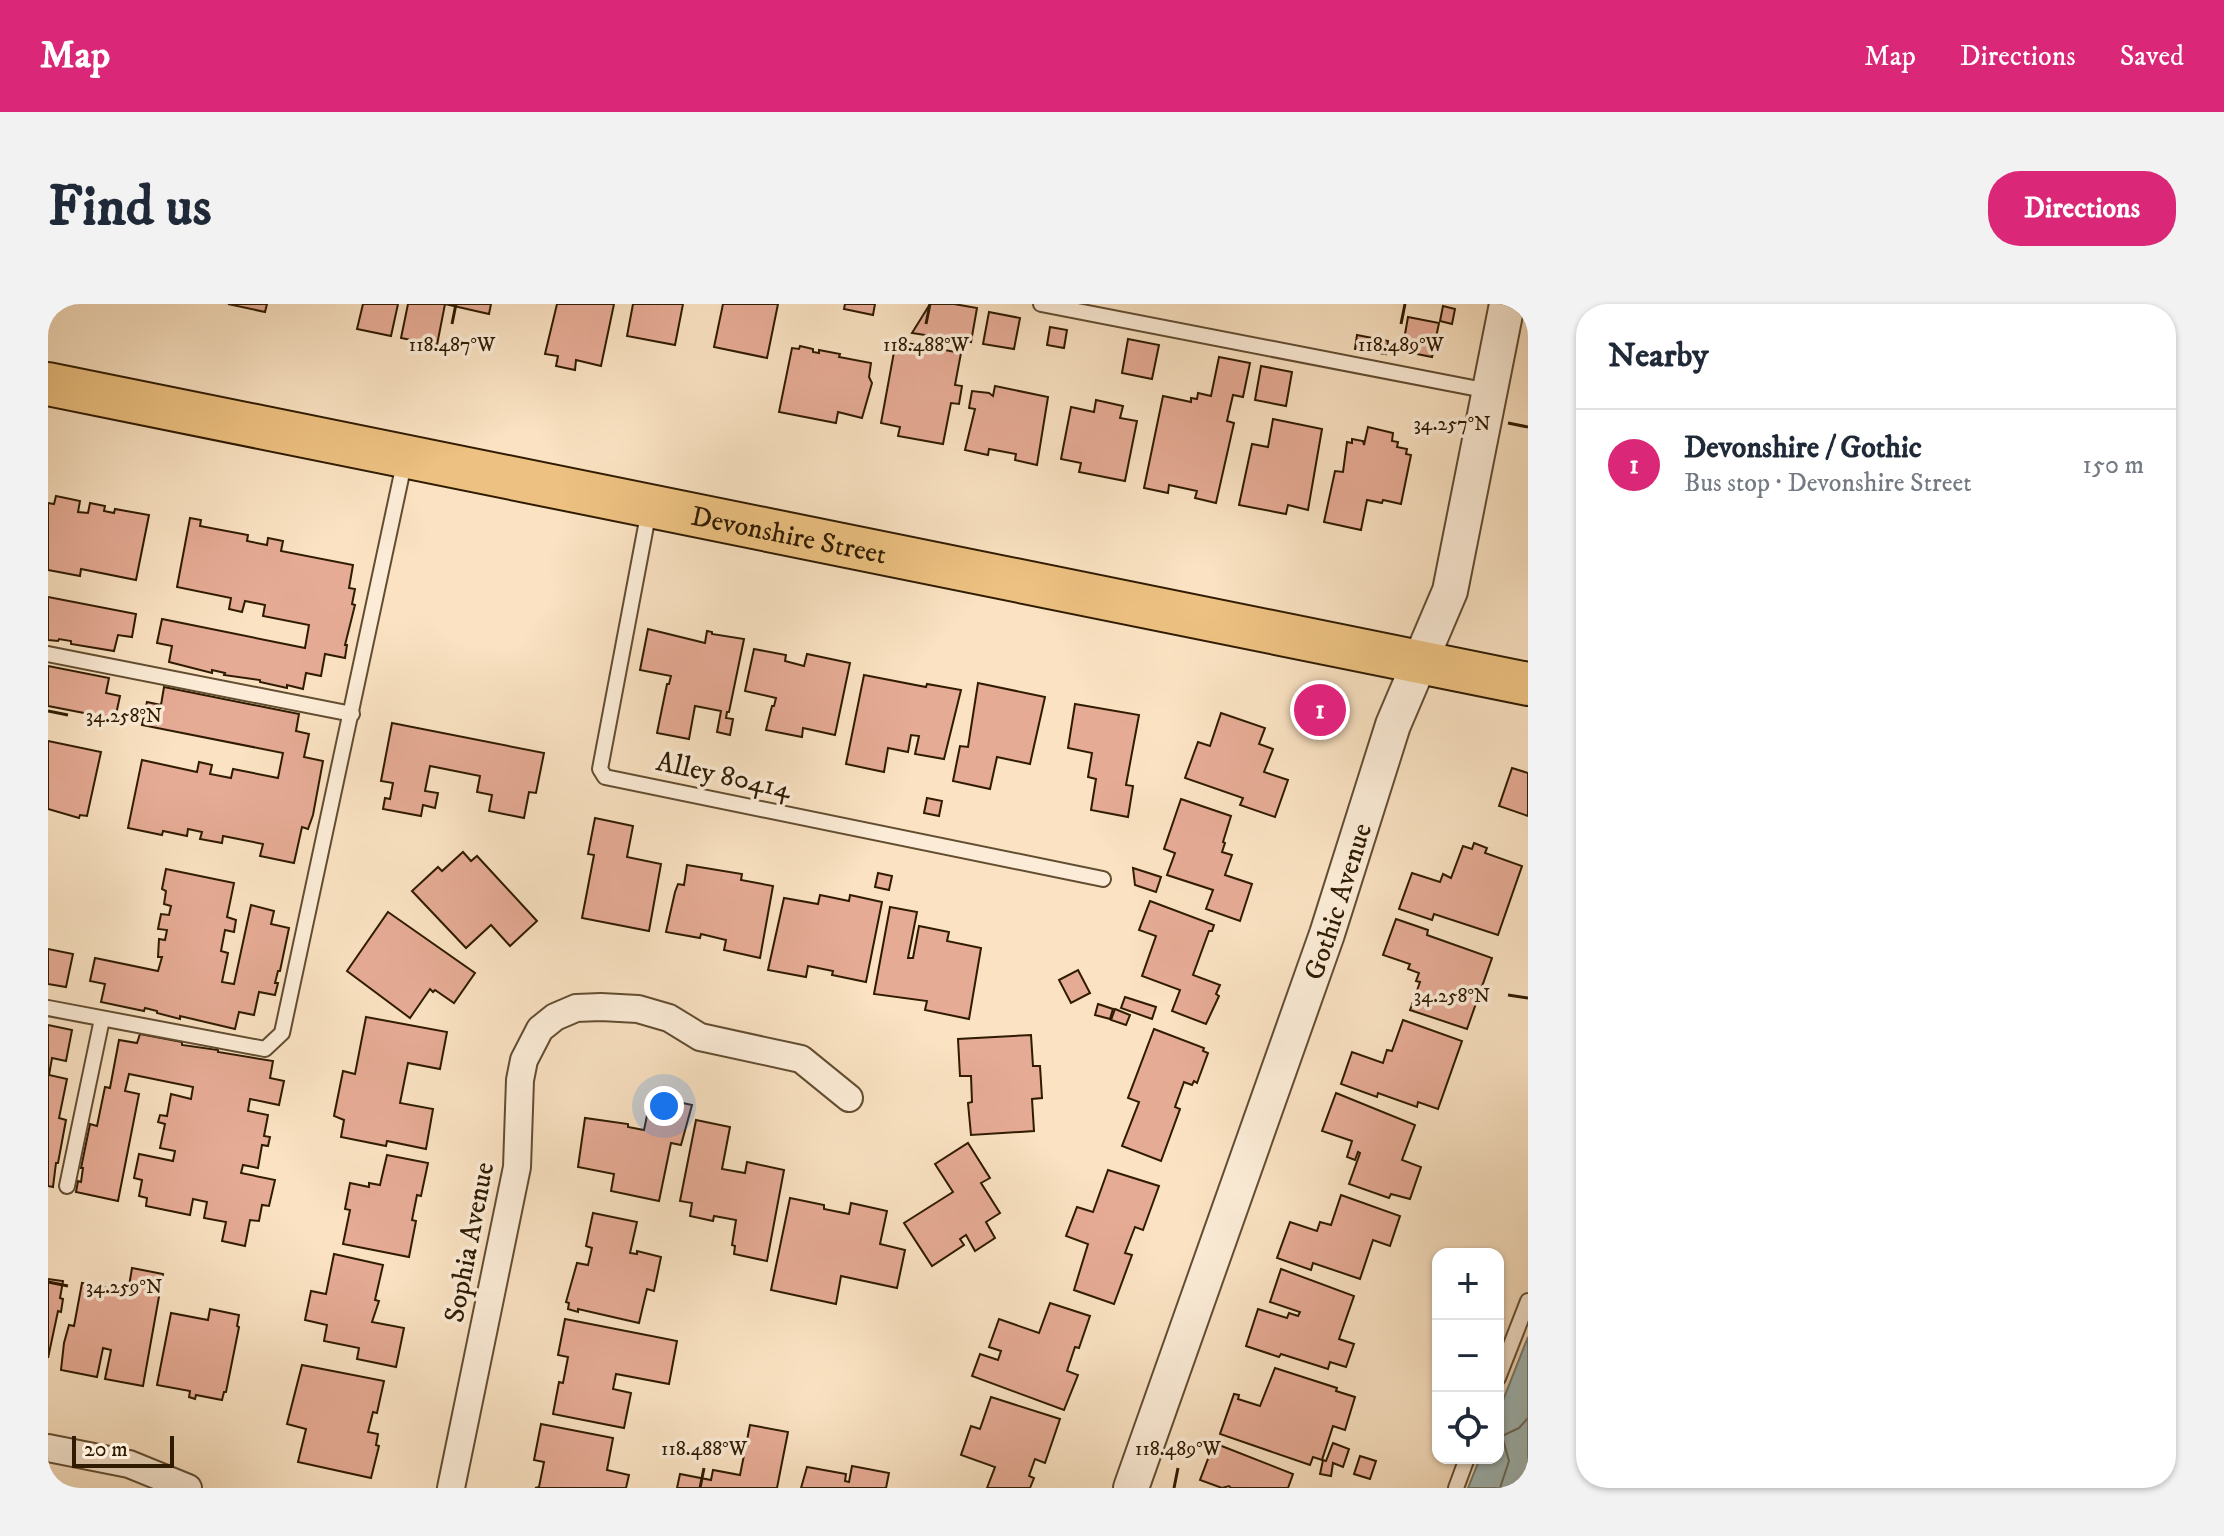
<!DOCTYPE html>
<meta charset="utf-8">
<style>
body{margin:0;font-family:"IM FELL DW Pica",serif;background:#f2f2f3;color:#1f2937}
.controls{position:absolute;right:24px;bottom:24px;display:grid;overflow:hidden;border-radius:16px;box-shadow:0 2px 6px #0004}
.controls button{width:72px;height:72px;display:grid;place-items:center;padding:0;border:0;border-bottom:2px solid #e0e1e3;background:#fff;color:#1f2937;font:40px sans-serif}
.scale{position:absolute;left:24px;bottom:20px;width:102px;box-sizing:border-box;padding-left:8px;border:4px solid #2f1b01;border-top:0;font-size:22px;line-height:28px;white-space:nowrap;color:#2f1b01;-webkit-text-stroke:6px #fcecd7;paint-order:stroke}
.you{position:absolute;left:616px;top:802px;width:28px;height:28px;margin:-20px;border:6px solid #fff;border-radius:50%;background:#1a73e8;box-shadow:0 0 0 12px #1a73e833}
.badge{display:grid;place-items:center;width:52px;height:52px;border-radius:50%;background:#db2777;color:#fff;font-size:26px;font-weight:700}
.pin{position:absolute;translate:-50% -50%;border:4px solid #fff;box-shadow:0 2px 8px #0006}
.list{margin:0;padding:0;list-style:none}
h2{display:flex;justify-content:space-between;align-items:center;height:104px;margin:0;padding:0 32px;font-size:34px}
h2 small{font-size:26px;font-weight:400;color:#747a83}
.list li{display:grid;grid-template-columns:52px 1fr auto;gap:24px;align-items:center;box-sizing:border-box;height:112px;padding:0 32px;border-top:2px solid #e0e1e3}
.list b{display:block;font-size:30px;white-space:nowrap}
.list p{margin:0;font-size:26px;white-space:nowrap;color:#747a83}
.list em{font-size:26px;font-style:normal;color:#747a83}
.icon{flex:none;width:44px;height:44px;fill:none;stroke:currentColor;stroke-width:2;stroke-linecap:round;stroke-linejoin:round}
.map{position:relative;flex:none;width:1480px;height:1184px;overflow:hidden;border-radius:32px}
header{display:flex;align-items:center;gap:48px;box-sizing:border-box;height:112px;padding:0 40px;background:#db2777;color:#fff}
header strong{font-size:38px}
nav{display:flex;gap:44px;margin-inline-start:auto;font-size:28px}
.intro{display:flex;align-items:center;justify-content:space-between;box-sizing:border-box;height:192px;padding:0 48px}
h1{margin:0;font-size:56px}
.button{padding:20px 36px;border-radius:32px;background:#db2777;color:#fff;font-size:28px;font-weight:700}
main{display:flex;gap:48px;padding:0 48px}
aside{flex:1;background:#fff;border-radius:32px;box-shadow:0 2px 6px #0004}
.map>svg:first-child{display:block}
.water{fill:#a1bcbc;stroke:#737c71;stroke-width:2}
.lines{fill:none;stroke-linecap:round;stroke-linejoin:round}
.shore{stroke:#686c5e;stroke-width:2}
.building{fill:#e6ab95;stroke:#2f1b01;stroke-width:2}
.service-casing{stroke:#624d31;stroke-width:18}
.minor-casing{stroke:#624d31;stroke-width:30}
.tertiary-casing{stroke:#624d31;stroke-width:38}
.primary-casing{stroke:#2f1b01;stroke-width:46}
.service{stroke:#fcecd7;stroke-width:14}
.minor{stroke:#fcecd7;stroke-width:26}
.tertiary{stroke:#fcecd7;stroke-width:34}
.primary{stroke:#edc181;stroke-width:42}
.ticks{fill:none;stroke:#2f1b01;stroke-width:3}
.labels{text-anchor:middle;stroke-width:7;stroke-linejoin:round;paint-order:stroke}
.street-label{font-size:28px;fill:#2f1b01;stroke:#fcecd7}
.ticks-label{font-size:20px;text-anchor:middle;fill:#2f1b01;stroke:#fcecd7;stroke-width:7;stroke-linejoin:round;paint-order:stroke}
</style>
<header>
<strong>Map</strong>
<nav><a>Map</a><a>Directions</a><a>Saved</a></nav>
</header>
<div class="intro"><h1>Find us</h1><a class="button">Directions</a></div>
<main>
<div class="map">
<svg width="1480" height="1184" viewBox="0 0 1480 1184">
<rect width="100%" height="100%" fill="#fae2c2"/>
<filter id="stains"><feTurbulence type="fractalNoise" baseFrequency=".0025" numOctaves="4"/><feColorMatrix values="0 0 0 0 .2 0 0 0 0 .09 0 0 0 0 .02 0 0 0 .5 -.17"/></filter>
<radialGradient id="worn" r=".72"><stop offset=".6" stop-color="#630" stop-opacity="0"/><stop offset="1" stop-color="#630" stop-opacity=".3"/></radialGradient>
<path class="water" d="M1480,1033V1184H1420L1432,1154H1450V1109Z"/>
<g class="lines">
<path class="shore" d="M1452,1184L1461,1157L1454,1132L1471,1124L1480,1114"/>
</g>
<g class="building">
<path d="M180,0H219L217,8Z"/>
<path d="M315,0H350L343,32L309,25Z"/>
<path d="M360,0H443L441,10L397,0L389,41L353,34Z"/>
<path d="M509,0H566L553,62L528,56L527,66L508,62L510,52L497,50Z"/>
<path d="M585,0H635L627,41L579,32Z"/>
<path d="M675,0H730L719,54L666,43Z"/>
<path d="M797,0H827L825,11L796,5Z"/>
<path d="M882,0H906L929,4L923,38L864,29Z"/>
<path d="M1395,2L1407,5L1404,20L1392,17Z"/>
<path d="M941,8L972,14L966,45L935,40Z"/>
<path d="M1360,13L1391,19L1384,53L1354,47Z"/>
<path d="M1002,23L1019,26L1016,44L999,41Z"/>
<path d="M1309,31L1340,37L1338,50L1307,45Z"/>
<path d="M1080,35L1111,41L1104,75L1074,69Z"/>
<path d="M848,37L913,49L907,81L914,82L911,100L903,99L895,140L850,132L852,123L833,119Z"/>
<path d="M752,42L765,45V48L771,49V46L792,50L791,53L823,59L821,73L824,79L814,114L790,108L788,119L731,108L744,44L751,45Z"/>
<path d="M1171,53L1202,59L1195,93L1185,91L1179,117L1186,119L1168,199L1147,194L1149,187L1121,181L1120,189L1096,184L1115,92L1143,98V94L1149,95L1150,89L1163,92Z"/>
<path d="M1213,62L1244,68L1238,102L1207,96Z"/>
<path d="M947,82L1000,93L989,161L967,156L968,150L941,145L940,151L917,146L927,105L921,104L924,87L941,89L945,92Z"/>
<path d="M1048,96L1075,102L1072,114L1089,117L1077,177L1031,168L1033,159L1013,155L1023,103L1046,108Z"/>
<path d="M1225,115L1274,125L1260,206L1240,201L1238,210L1191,201L1204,140L1220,143Z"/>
<path d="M1320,123L1345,129L1344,137L1350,138L1349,143L1359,145L1358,150L1363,151L1353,200L1335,196L1334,199L1319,196L1313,226L1276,218L1287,167L1295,168L1299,138L1304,139V135L1315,137L1316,141Z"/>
<path d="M8,192L32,197L30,208L40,209L42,199L57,202L56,207L66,209L67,205L101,211L88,276L33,265L32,272L0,266V199L6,200Z"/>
<path d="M142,214L153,216L152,222L200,231L199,237L219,241L220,234L235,237L233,247L305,261L301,284L307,285L304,300L307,301L297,341H299L297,354L277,350L273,372L258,369L255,385L239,381V384L212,378V376L176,371L177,369L164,366V369L121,358L124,342L109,339L114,315L257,344L261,321L215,312L217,301L197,297L194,308L181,305L183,294L129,283Z"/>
<path d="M0,293L88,310L84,333L70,331L66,347L23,340V337L11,335L10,337L0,336Z"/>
<path d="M600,325L657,339L659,327L664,328V330L696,335L681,408H679L678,414L685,415L682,431L669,428L673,407L647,402L641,435L609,429L619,380H621L623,372L592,366Z"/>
<path d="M706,345L738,351L737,357L756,362L759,350L802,359L787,431L755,424L754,433L718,426L724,402H726L728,394L697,387Z"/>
<path d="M0,362L61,374L58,389L72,392L67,415L0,402Z"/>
<path d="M816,371L878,383L879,380L913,386L896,455L867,450L871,432L863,431L860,448L840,444L836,468L798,460Z"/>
<path d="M930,379L997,393L982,460L949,453L942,485L905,477L912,442L920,443Z"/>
<path d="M116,383L251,410L248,427L261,430L256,453L275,457L265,511L260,525L254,523L246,559L212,552L215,540L175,532L174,539L152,535L154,528L140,525L139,532L115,527L114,531L80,524L94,456L149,468L151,458L164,461L162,470L183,474L185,465L230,474L235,449L94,421L99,398L113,401Z"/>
<path d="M1027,400L1091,411L1078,481L1085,482L1080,513L1043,506L1048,475L1040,473L1044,449L1020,444Z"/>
<path d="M1173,409L1217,424L1211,440L1225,445L1216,468L1240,476L1227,513L1192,501L1195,494L1137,474L1150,438L1162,442Z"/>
<path d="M344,419L496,449L488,489L481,488L476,514L441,507L444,491L429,488L432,472L382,462L377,487L390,489L387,504L375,501L373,512L335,505L337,494L342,495L345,479L333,477Z"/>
<path d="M0,437L53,448L39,512L32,511L31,514L0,505Z"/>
<path d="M1464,464L1480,469V512L1451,502Z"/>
<path d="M879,494L894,497L891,512L876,509Z"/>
<path d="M1133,495L1183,512L1175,538L1177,539L1174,548L1184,551L1177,571L1204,580L1192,617L1158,605L1165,586L1119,571L1127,549L1116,545Z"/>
<path d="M547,514L585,522L579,553L613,560L601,627L534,614L546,551L540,550Z"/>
<path d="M1426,539L1439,544L1437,549L1474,562L1450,631L1386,610L1384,616L1351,605L1364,569L1392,578L1395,570L1403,574L1415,542L1424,545Z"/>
<path d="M415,548L423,557L429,552L489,617L462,642L443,621L418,644L364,587L390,563L394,567Z"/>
<path d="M639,561L694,570L693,576L725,582L712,654L676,646L678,636L653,630L652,634L618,628L627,588L630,580L636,581Z"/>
<path d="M1085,564L1113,573L1108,588L1087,581Z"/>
<path d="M118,565L186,579L179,613L188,616L186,628L177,626L173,647L180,649L174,678L186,680L203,601L226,607L223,620L241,624L232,667H230L227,679H230L227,691L211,688L206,711L191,708L187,725L132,712V715L109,709V707L97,704L96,707L53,698L57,680L42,677L47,654L110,667L114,653H110L111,635L117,636L119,626L110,625L113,610L121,611L123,602L116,600L118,587L114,585Z"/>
<path d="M830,569L844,572L841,586L827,583Z"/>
<path d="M772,591L801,597L802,591L834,598L818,678L784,671L785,667L760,662L758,673L720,666L736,594L770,600Z"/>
<path d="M1102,597L1166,621L1164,627H1161L1145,671L1172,681L1168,690L1171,692L1158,720L1124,707L1132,686L1094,672L1108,632L1091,626Z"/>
<path d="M842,603L869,608L860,654H865L871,622L901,628L899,637L933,644L921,715L877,706L879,697L826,690Z"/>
<path d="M340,608L427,669L406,699L387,686L385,688L382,685L362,714L299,667Z"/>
<path d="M1348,615L1380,626L1379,631L1444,654L1419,725L1362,706L1372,678L1368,677L1371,669L1360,665L1362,660L1335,651Z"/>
<path d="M0,645L25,650L18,683L0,680Z"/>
<path d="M1030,666L1042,689L1023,699L1011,676Z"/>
<path d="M1077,693L1108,703L1104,715L1073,704Z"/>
<path d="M1050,700L1065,705L1062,715L1047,711Z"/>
<path d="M1067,705L1082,711L1078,721L1063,716Z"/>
<path d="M318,713L399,728L392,765L360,759L352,799L385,805L378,845L339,837L338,842L293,833L296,816L286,812L295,767L307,770Z"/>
<path d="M1355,716L1414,737L1390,805L1370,798L1369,803L1330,789L1329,793L1293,780L1304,748L1335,759L1339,746L1344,747Z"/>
<path d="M0,721L24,726L18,757L4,754L1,771L19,775L11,814L18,816L10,859H8L5,883L0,882Z"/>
<path d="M1106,725L1156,744L1155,747L1160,749L1149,779L1146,777L1144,781L1136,778L1127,803L1132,805L1113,857L1074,842L1091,798L1080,794Z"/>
<path d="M92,730L134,738V741L170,746V748L225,757L222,774L236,777L231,801L202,795L200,807L220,811L216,832L222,833L220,842L214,841L210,864L195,861L193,869L227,876L221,902L214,901L211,917L202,916L197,942L174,937L178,918L156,914L159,898L145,895L142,911L98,902L99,894L91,892L94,876L86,874L91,850L125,857L127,847L112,844L117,820L110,818L112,811L119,812L123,790L143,795L145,783L81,770L77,787L91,790L70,897L28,888L30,877L33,878L35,864H33L42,820L49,822L57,783L62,784L71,736L89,739Z"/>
<path d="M983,731L985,762H992L994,794L984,795L986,827L923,831L920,799L924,798L923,772H912L910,735Z"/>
<path d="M1288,789L1367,821L1354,856L1373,863L1362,895L1343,890L1341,894L1301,880L1312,849L1310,848L1307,856L1299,853L1304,837L1274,827Z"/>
<path d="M603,792L644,801L633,841L623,839L611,897L563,887L566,870L530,863L537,814L580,820V823L596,826Z"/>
<path d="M648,816L682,823L674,865L697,869L699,858L736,866L719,957L686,950L687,942L684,941L688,916L666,912L665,917L642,912L644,899L632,897Z"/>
<path d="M920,839L942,874L933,879L952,909L938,918L947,934L927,947L918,931L912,935L916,941L884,962L856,919L905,888L887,860Z"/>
<path d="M339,851L380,859L373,892L369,891L364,916L368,917L361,953L295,940L302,906L297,905L302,879L321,883V879L332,881Z"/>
<path d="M1060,866L1111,882L1095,926L1087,923L1077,949L1084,951L1066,1000L1026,986L1040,940L1018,932L1029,903L1045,908Z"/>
<path d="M1293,891L1352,912L1342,942L1325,936L1312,975L1265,959L1263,966L1229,954L1242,918L1269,927L1272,918L1283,921Z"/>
<path d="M742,894L776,901V905L801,910L803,899L839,907L832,940L857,946L849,984L793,972L788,1000L723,986Z"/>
<path d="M545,909L589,918L582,949L589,950V947L613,953L606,987L599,985L591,1019L530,1005V1008L520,1005L521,999L518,998L529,959L540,961L544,944L538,942Z"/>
<path d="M286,950L335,961L327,996L331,997L324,1018L356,1024L348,1063L309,1055L311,1044L276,1037L279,1021L257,1016L263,987L278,990Z"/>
<path d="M84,964L115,970L95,1082L57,1075L63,1046L55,1044L49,1073L13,1066L16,1039L21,1021L26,1022L34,979L80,988Z"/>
<path d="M1233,965L1306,992L1291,1035L1306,1040L1298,1063L1282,1058L1280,1065L1233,1050L1231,1053L1198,1042L1210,1005L1239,1014L1241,1009L1250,1012L1252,1008L1222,998Z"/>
<path d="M0,975L15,977L12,994L15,995L13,1008L10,1007L0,1054Z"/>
<path d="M1002,999L1042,1012L1031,1044L1027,1043L1019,1067L1030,1071L1016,1106L924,1072L932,1050L950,1056L953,1047L941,1043L951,1015L991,1029Z"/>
<path d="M162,1005L191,1011L189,1022L191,1023L178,1088H176L174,1096L148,1091L147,1095L141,1093L142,1087L109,1081L123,1009L160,1016Z"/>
<path d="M517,1015L629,1037L621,1080L568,1070L565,1085L583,1089L576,1124L505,1110L511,1078L515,1079L520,1053L510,1051Z"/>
<path d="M254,1061L336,1077L329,1109L325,1108L320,1128L330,1130L328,1141L331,1142L323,1174L250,1158L258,1125L239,1120Z"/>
<path d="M1227,1064L1289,1084L1288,1087L1307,1093L1297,1126L1285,1122L1274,1156L1265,1153L1262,1161L1172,1130L1186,1090L1191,1091L1190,1095L1212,1102Z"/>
<path d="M943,1093L1012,1115L997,1159L987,1155L981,1172L986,1174L982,1184H939L947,1163L913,1151L923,1122L932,1125Z"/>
<path d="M493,1120L565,1134L559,1166L581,1171L578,1184H487L491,1183L496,1158L486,1156Z"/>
<path d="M702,1121L740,1128L729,1184H629L632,1170L663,1176L665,1166L692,1171Z"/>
<path d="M1166,1139L1245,1170L1240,1184H1183L1181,1182L1174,1184L1152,1176Z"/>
<path d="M1285,1139L1301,1145L1295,1163L1285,1159L1283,1172L1272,1170L1275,1156L1278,1157Z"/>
<path d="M1312,1152L1328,1157L1322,1175L1306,1170Z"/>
<path d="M804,1162L841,1169L838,1184H753L759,1163L798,1170L797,1177L801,1178Z"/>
</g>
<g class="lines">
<defs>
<g id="service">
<path d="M993,0L1441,87"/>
<path d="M601,206L552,465L557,473L1055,575"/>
<path d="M0,350L304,410"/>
<path d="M0,704L217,745L234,729L357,155"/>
<path d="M19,882L54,715"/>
<path d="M1450,1074L1480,997"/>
<path d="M1408,1184L1419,1154"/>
</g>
<g id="minor">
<path d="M0,1144L81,1160L140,1184"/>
<path d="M403,1184L469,863L472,776L476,756L492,725L507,713L528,704L553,703L590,705L621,714L652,733L753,755L801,794"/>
</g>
<g id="tertiary">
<path id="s1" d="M1083,1184L1279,630L1345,421L1402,287L1459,0"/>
</g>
<g id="primary">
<path id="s2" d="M0,80L1480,380"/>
</g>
</defs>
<use href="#service" class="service-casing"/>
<use href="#minor" class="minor-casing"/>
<use href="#tertiary" class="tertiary-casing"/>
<use href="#primary" class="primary-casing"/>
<use href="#service" class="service"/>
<use href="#minor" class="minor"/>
<use href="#tertiary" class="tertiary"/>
<use href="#primary" class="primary"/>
</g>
<path class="ticks" d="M404,20L408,0M878,20L882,0M1353,20L1357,0M1460,119L1480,123M0,407L20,411M1460,691L1480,694M0,978L20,982M652,1184L656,1164M1126,1184L1130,1164"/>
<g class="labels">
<g class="street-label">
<text dy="10" stroke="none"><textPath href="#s2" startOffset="756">Devonshire Street</textPath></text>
<text transform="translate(676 470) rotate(12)" y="10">Alley 80414</text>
<text dy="10" stroke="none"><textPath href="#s1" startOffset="622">Gothic Avenue</textPath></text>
<text transform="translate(420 938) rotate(-79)" y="10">Sophia Avenue</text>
</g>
</g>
<g class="ticks-label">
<text x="404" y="47">118.487°W</text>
<text x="878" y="47">118.488°W</text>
<text x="1353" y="47">118.489°W</text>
<text x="1404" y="126">34.257°N</text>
<text x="76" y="418">34.258°N</text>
<text x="1404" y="698">34.258°N</text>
<text x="76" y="989">34.259°N</text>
<text x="656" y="1151">118.488°W</text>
<text x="1130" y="1151">118.489°W</text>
</g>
<rect width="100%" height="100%" filter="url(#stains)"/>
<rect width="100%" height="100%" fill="url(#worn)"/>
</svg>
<div class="controls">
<button>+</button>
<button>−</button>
<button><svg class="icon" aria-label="locate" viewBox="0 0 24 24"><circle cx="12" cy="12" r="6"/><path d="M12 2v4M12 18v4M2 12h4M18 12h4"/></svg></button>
</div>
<div class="scale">20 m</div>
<div class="you"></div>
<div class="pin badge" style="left:1272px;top:406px">1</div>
</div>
<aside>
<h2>Nearby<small></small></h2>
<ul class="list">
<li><span class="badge">1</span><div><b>Devonshire / Gothic</b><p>Bus stop · Devonshire Street</p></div><em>150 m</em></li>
</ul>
</aside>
</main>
